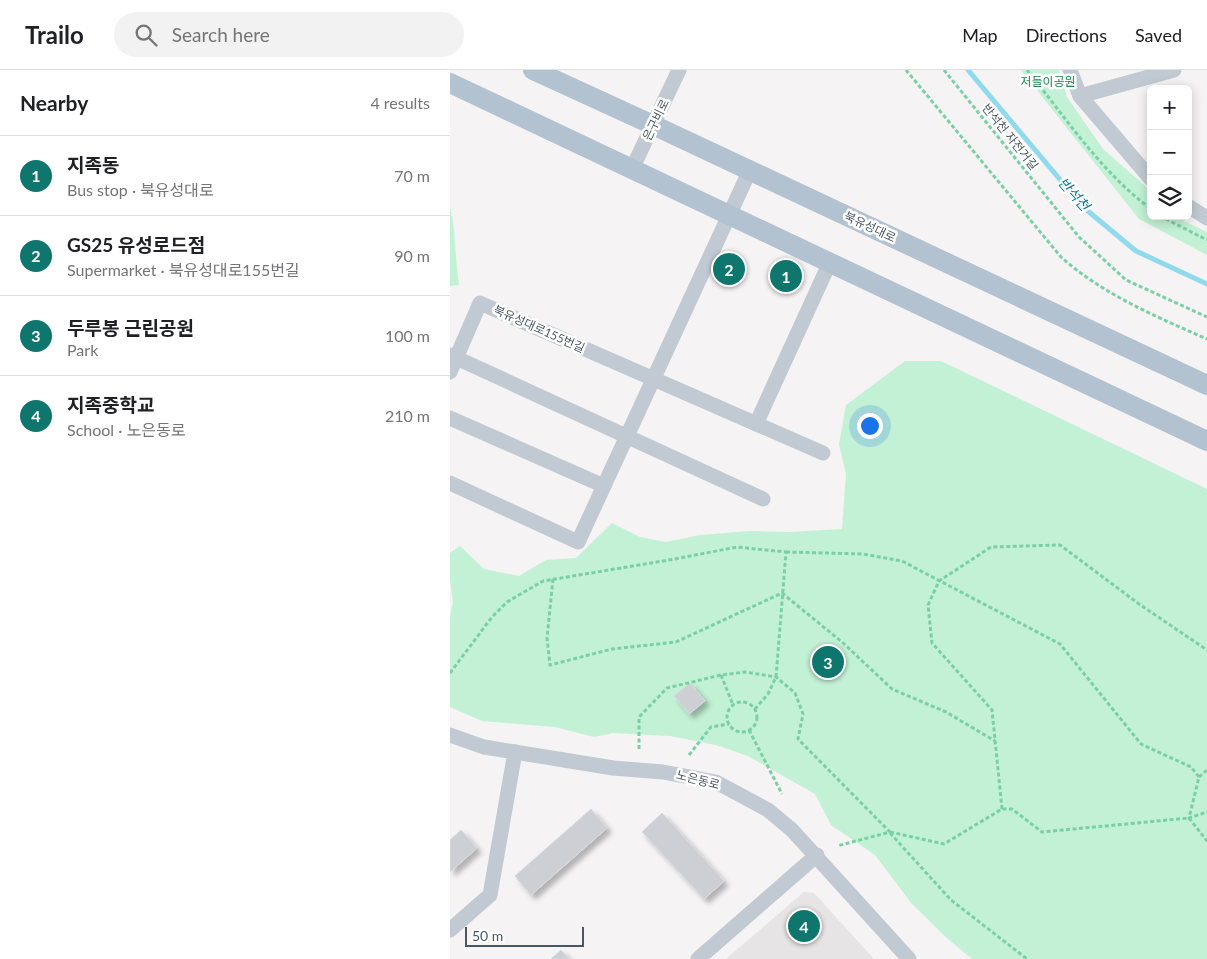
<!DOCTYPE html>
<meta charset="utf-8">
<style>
body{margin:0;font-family:Lato,"Noto Sans KR",sans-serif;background:#f2f2f2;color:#202124}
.controls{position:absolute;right:15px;top:15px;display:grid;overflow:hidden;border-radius:8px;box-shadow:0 2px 12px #0003}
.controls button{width:45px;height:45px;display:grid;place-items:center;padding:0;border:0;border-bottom:1px solid #e0e0e0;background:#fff;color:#202124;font:25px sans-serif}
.scale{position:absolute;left:15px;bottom:12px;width:119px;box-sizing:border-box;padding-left:5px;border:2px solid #4a5661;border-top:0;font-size:14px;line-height:18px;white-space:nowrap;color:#4a5661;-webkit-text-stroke:4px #fff;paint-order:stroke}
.you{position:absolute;left:419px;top:355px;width:18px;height:18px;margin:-12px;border:4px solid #fff;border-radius:50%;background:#1a73e8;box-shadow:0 0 0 8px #1a73e833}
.badge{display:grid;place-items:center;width:32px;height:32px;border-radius:50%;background:#0f766e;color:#fff;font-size:16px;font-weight:700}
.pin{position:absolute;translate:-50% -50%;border:2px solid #fff;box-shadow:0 1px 5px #0006}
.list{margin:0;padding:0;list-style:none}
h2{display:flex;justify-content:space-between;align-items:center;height:65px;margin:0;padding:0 20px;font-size:21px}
h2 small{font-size:16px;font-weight:400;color:#757577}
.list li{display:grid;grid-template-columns:32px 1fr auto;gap:15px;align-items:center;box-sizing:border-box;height:80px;padding:0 20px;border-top:1px solid #e0e0e0}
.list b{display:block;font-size:19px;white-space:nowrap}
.list p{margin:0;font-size:16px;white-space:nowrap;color:#757577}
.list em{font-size:16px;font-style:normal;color:#757577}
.icon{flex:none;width:28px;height:28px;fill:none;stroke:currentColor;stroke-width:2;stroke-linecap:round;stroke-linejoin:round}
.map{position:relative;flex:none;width:757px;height:889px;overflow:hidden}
header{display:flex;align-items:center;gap:30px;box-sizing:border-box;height:70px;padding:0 25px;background:#fff;border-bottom:1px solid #e0e0e0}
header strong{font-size:24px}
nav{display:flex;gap:28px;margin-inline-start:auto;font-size:18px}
.search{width:350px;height:45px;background:#f2f2f2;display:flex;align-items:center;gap:12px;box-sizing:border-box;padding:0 18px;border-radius:28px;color:#757577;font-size:19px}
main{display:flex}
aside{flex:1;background:#fff}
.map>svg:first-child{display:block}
.education{fill:#e6e4e5}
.green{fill:#c3f1d5}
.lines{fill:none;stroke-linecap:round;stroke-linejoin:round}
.stream{stroke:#90daee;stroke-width:5}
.building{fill:#cdcfd5;stroke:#d7d9de;filter:url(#shadow)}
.path{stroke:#7ad0a6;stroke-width:3;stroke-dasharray:4 2.5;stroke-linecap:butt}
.minor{stroke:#c1cad2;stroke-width:15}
.major{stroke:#b3c2d1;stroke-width:20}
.labels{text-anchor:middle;stroke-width:5;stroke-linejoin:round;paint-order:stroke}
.park-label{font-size:12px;fill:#17864f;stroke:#fff}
.street-label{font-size:12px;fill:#4a5661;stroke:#fff}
.water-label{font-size:14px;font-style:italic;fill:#0c7c9b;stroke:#fff}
</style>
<header>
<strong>Trailo</strong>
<div class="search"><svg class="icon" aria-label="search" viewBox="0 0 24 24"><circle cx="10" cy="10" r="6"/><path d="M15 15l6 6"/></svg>Search here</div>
<nav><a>Map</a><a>Directions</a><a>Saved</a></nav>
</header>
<main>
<aside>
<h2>Nearby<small>4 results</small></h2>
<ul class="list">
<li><span class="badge">1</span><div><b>지족동</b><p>Bus stop · 북유성대로</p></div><em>70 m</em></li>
<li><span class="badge">2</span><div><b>GS25 유성로드점</b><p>Supermarket · 북유성대로155번길</p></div><em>90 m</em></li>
<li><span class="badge">3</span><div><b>두루봉 근린공원</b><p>Park</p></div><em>100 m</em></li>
<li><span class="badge">4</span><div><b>지족중학교</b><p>School · 노은동로</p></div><em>210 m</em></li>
</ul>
</aside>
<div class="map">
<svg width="757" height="889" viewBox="0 0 757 889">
<defs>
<filter id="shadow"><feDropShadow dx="4.5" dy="4.5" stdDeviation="2.5" flood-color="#0004"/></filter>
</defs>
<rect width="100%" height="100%" fill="#f5f3f3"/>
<path class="education" d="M354,822L364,823L424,889H276Z"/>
<g class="green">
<path d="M571,0H609L617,27L653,79L701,121V146H729L734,151L757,162V185L689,149Z"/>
<path d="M0,137C6,163 5,189 9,215L0,216Z"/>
<path d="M455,291H491L757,419V889H522L499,870L462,834L425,785L381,755L365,724L298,686L266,675L220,666L163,663L144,667L105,657L32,651L0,637V547L3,532L0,510V483L10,476L34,499L69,506L96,490L126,488L162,453L190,467L216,472L250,465L300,461L338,462L392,459L396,404L389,374L396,335Z"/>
</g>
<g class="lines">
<path class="stream" d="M518,0L633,137L686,181L757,214"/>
</g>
<g class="building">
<path d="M240,613L255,631L239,644L224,626Z"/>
<path d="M141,739L157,758L81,825L65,806Z"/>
<path d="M212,743L274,811L254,829L192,762Z"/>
<path d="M11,760L27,778L0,802V770Z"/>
<path d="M111,880L119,889H101Z"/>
</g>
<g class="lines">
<g class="path">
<path d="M456,0L611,187C652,224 707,247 757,269"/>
<path d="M494,0L629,167L676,210L757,247"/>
<path d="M577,0C616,48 651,102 701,139"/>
<path d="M710,146L757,170"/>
<path d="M336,482L413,484L452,491L610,574L691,674L741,697L749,707L739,748L757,742"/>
<path d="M103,509L97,568L100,595L162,579L226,572L332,523L392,572L442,619L496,642L545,671"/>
<path d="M0,603L42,547L57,532L93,511L225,489L287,477L336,482L326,607L318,624L305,639"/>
<path d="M271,605L283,635"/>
<circle cx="292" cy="647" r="15"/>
<path d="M299,660L332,724"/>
<path d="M189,679V647L217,618L271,605L295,602L326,607L345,623L353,644L348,669L440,762L387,776"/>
<path d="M239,685L261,657L279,654"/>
<path d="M749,707L757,700"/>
<path d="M552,739L542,640L482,573L478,535L489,511L541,477L610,475L689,534L757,580"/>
<path d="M440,762L494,774L552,739H562L592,762L739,748L757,771"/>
<path d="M440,763L501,830L577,889"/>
</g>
<g class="minor">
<path d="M620,0L630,26L701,109"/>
<path d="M630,26L724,0"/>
<path d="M182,99L229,0"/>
<path d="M738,136L757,148"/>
<path d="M0,285L313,429"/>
<path d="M0,302L30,233L373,383"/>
<path d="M0,348L154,416"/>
<path d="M306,354L380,192"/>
<path d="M0,413L128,472L300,100"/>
<path d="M0,665L34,677L163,698L213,702L266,712L318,740L342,760L459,889"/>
<path d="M0,860L40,825L65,682"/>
<path d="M248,889L367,785"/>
</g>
<g class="major">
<path d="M83,0L203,55L757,315"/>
<path d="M0,13L757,371"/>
</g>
</g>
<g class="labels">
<g class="park-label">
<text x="598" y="16">저들이공원</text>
</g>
<g class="street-label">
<text transform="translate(206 50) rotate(-64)" y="4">은구비로</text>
<text transform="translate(560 67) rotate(51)" y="4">반석천 자전거길</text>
<text transform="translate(420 157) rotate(25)" y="4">북유성대로</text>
<text transform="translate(89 259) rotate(24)" y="4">북유성대로155번길</text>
<text transform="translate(248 710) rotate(14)" y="4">노은동로</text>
</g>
<g class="water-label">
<text transform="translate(624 124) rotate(48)" y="5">반석천</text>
</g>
</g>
</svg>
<div class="controls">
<button>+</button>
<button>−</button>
<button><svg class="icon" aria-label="layers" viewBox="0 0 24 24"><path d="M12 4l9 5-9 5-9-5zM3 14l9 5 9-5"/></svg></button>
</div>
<div class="scale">50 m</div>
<div class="you"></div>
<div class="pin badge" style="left:336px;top:206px">1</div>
<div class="pin badge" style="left:279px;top:199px">2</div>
<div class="pin badge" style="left:378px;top:592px">3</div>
<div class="pin badge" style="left:354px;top:856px">4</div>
</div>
</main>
